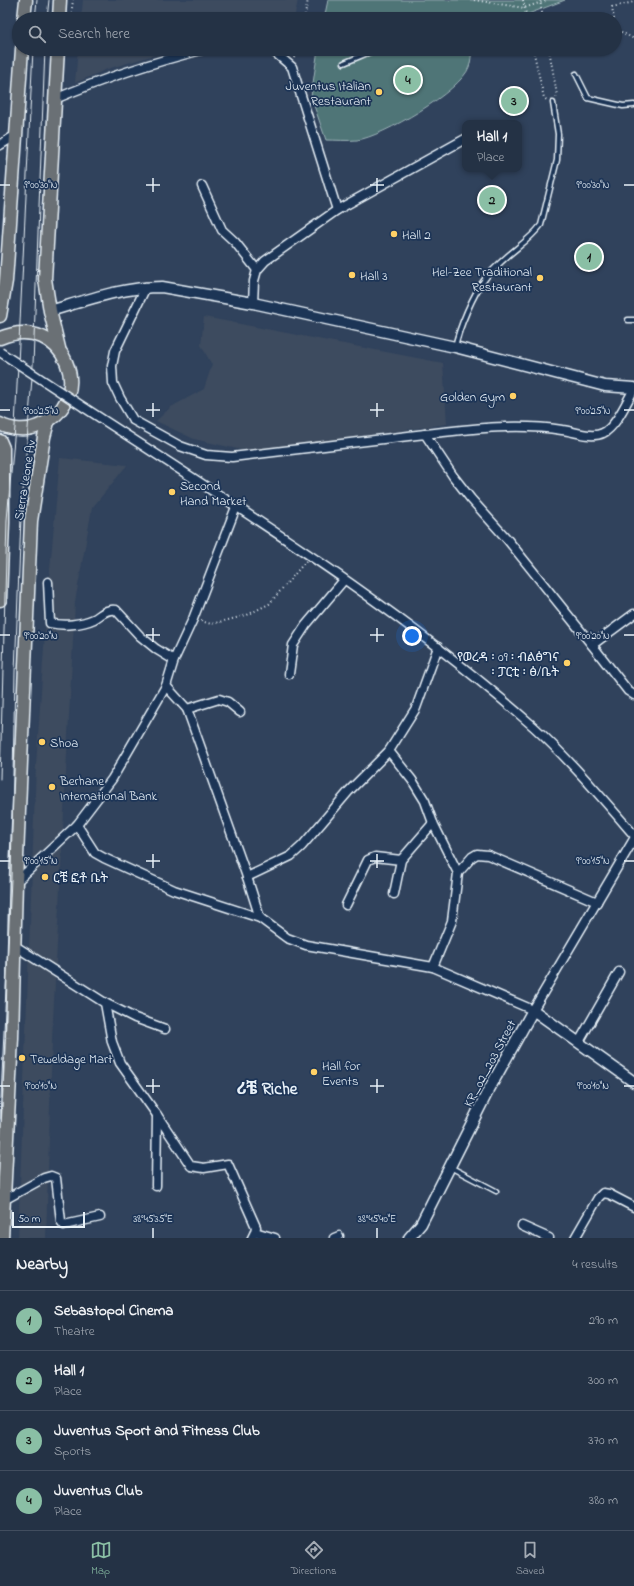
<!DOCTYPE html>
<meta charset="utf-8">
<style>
body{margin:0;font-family:"Indie Flower","Noto Sans Ethiopic",sans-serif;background:#2c3a4c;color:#f1f3f6}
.scale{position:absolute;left:12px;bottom:10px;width:73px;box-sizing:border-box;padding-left:4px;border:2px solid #e8f1f8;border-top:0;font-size:11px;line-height:14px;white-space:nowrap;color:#e8f1f8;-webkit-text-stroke:3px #1d3557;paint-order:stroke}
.you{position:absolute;left:412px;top:636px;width:14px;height:14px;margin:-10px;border:3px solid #fff;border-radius:50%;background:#1a73e8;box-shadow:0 0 0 6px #1a73e833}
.badge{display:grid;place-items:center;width:26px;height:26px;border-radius:50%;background:#8abfa5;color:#111;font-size:13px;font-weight:700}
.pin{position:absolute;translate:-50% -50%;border:2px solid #fff;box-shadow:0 1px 4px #0006}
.popup{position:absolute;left:462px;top:120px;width:60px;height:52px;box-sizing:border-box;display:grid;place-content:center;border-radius:8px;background:#243245;filter:drop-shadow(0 1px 3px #0005);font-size:13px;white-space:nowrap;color:#a3aab3}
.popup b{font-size:15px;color:#f1f3f6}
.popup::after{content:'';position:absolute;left:50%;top:100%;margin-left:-8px;border:8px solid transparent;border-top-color:#243245}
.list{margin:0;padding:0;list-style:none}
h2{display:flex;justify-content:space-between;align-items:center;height:52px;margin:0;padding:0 16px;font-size:17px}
h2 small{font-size:13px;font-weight:400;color:#a3aab3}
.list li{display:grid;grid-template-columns:26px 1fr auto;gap:12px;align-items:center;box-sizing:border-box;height:60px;padding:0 16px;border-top:1px solid #414d5e}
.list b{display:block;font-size:15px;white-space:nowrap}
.list p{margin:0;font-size:13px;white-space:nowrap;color:#a3aab3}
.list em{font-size:13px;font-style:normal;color:#a3aab3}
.icon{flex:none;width:22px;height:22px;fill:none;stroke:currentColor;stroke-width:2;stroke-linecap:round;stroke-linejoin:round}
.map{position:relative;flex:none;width:634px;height:1238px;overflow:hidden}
.search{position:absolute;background:#243245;box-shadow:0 1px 3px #0004;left:12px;right:12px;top:12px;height:44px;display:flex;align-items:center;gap:10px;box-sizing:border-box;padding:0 14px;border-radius:22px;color:#a3aab3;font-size:15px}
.sheet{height:292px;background:#243245}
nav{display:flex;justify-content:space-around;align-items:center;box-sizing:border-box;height:56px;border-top:1px solid #414d5e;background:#243245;font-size:11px;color:#a3aab3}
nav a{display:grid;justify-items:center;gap:2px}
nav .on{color:#8abfa5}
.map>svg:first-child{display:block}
.built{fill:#3d4b5f}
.green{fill:#507577;stroke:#9cb3b8}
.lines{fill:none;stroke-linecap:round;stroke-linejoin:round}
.service-casing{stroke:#e8f1f8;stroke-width:7}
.minor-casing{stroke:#e8f1f8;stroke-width:11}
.tertiary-casing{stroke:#e8f1f8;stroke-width:13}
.primary-casing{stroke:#e8f1f8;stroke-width:15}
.path{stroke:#e8f1f8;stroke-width:2;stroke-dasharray:1 3;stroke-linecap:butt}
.service{stroke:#1d3557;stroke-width:4}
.minor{stroke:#1d3557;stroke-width:8}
.tertiary{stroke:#1d3557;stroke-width:10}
.primary{stroke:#6a7074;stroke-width:12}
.tram{stroke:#e8f1f8;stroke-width:1}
.minor-bridge-casing{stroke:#e8f1f8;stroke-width:11;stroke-linecap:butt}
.minor-bridge{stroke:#1d3557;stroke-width:8}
.ticks{fill:none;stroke:#e8f1f8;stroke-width:1.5}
.poi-dot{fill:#ffd166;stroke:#1d3557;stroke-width:1.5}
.labels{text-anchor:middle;stroke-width:3.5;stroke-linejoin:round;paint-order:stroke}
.poi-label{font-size:13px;fill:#e8f1f8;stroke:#1d3557;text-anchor:start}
.street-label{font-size:13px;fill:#e8f1f8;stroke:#1d3557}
.district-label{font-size:17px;font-weight:bold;fill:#e8f1f8;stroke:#1d3557}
.ticks-label{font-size:10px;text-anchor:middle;fill:#e8f1f8;stroke:#1d3557;stroke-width:3.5;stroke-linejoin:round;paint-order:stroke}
</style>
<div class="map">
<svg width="634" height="1238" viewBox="0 0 634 1238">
<rect width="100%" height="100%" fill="#30425c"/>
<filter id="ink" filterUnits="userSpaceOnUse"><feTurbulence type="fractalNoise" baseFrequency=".025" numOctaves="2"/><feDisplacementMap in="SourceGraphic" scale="8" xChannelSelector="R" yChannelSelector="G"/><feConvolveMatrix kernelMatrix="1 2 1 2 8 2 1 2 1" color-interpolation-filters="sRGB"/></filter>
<g filter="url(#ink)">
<g class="built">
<path d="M83,0H298L294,19H81Z"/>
<path d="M78,49H175L107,69L75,83Z"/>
<path d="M204,317L443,363L447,424L280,448L242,450L194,439L156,421L171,407L204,389L212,365L201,345Z"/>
<path d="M60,458L127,465L92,508L75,602L52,1039L46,1238H18L36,766L47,603Z"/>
</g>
<g class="green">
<path d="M328,0H565L515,19H324Z"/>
<path d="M318,49H472C471,55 471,62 469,67C461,91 382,137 357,140C347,141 336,140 326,140L311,97Z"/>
</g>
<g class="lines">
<defs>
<g id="service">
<path d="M344,63L377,49"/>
<path d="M576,74L588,98L623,106L634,105"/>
<path d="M628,320H634"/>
<path d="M455,347C459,328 473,294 485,279C489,273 495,268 500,263C513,250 530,240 541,225L557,160L558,134L553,103"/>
<path d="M450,1167L496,1191"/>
</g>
<g id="minor">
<path d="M271,49L292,67L337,210"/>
<path d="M55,99C104,78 154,62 205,49"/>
<path d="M0,145L16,135"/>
<path d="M202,186L222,230L235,242L257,270"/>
<path d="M146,287L115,351L112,366L113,383L120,398L133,420L180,446L206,455L232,457L425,434L453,476L471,499L507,539L592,645L634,614"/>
<path d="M253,303L254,281L257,270L265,261L337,210L465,139"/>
<path d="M85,408C238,508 397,605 534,727C570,760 602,798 634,835"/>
<path d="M425,434C470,429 517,423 562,430C574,431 591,439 603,433C616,427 627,401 634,389"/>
<path d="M48,582L50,623C63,626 81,625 94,619C101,615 107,608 116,610L140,636L156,649L174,660"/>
<path d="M592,645L628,691L634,695"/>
<path d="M289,674L293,645L306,625L344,580"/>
<path d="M166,686L187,709L247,877L260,918L287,938L306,945L433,967L533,1010L634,839"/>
<path d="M187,709L219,699L228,702L240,712"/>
<path d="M389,751L412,780L425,801L433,823L458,873"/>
<path d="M77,825L95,853L104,858L174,890L260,918"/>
<path d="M247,877L291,856L302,846L349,791L389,751L416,708L438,647"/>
<path d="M16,882L77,825L112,779L166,686L174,660L193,619L236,507"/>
<path d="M394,894L401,860"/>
<path d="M346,905L368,860L375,857L401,860L433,823"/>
<path d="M15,946L105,1003L112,1042L120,1063L157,1115L191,1166L204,1168L228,1164L256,1227L255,1232L252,1238"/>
<path d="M433,967L452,921L458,873L472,857L477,854L488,855L597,902"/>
<path d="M105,1003L135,1018L165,1029"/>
<path d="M579,1042L619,972"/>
<path d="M156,1186L157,1115"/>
<path d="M4,1200L44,1178L51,1176L56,1178L61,1221L64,1225L100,1217"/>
<path d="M522,1226L549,1238"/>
<path d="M255,1232L275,1238"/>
<path d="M334,1238L339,1236"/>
<path d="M575,1238L598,1198L603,1193L609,1194L634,1207"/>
</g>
<g id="tertiary">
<path d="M50,311C87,300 123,287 162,287L253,303L455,347L605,386L634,388"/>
<path d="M409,1238L421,1224L487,1093L533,1010L634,1082"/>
</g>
<g id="primary">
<path d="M24,19L26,0"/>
<path d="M59,19L60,0"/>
<path d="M58,49L45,279L50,311L59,348"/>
<path d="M0,316L6,281L22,49"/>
<path d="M0,338C64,311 100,401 38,426C27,431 11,430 0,424"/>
<path d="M0,441L3,448V523L0,600"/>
<path d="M2,1238L12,1038L16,882L31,521L44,437L48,422"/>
</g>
</defs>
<use href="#service" class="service-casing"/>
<use href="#minor" class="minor-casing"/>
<use href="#tertiary" class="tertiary-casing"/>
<use href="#primary" class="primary-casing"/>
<g class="path">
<path d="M474,0L524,8L548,0"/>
<path d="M523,0L527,19"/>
<path d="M540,0L543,19"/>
<path d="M71,16L73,0"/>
<path d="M304,19L308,0"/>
<path d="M614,19L612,7L634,2"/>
<path d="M615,23L616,29L634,39"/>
<path d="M533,49L544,98L548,101"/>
<path d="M549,49L557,95L556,99"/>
<path d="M294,58L296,49"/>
<path d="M201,621L211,624L228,620L247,615L269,604L306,561"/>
</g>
<use href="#service" class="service"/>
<use href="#minor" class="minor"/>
<use href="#tertiary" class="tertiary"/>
<use href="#primary" class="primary"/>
<g class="tram">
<path d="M35,19L37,0"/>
<path d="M47,19L49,0"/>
<path d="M0,779L7,520L15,427L33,49"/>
<path d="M0,1119L11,879L15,672L21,518L33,365L45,49"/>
</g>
<defs>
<path id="minor-bridge" d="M0,352L85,408"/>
</defs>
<use href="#minor-bridge" class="minor-bridge-casing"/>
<use href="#minor-bridge" class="minor-bridge"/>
</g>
</g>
<path class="ticks" d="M153,178V192M377,178V192M0,185H10M146,185H160M370,185H384M624,185H634M153,403V417M377,403V417M0,410H10M146,410H160M370,410H384M624,410H634M153,628V642M377,628V642M0,635H10M146,635H160M370,635H384M624,635H634M153,854V868M377,854V868M0,861H10M146,861H160M370,861H384M624,861H634M153,1079V1093M377,1079V1093M0,1086H10M146,1086H160M370,1086H384M624,1086H634M153,1228V1238M377,1228V1238"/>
<g class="poi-dot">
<circle cx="379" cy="92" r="4"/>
<circle cx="394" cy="234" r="4"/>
<circle cx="352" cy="275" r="4"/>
<circle cx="540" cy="278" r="4"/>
<circle cx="513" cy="396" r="4"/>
<circle cx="172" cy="492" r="4"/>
<circle cx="567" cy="663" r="4"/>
<circle cx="42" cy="742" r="4"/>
<circle cx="52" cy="787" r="4"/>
<circle cx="45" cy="877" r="4"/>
<circle cx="22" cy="1058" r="4"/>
<circle cx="314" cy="1072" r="4"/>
</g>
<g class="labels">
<g class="poi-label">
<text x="371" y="90" text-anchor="end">Juventus Italian<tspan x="371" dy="15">Restaurant</tspan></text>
<text x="402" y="239">Hall 2</text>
<text x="532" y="276" text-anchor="end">Hel-Zee Traditional<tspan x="532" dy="15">Restaurant</tspan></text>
<text x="360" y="280">Hall 3</text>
<text x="505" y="401" text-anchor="end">Golden Gym</text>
<text x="180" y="490">Second<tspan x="180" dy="15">Hand Market</tspan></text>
<text x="559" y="661" text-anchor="end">የወረዳ ፡ 09 ፡ ብልፅግና<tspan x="559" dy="15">፡ ፓርቲ ፡ ፅ/ቤት</tspan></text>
<text x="50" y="747">Shoa</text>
<text x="60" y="785">Berhane<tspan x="60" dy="15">International Bank</tspan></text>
<text x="53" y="882">ርቼ ፎቶ ቤት</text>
<text x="30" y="1063">Teweldage Mart</text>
<text x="322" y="1070">Hall for<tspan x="322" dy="15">Events</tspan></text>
</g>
<g class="street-label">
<text transform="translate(24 480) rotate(-81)" y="5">Sierra Leone Av</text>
<text transform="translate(489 1063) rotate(-62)" y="5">KR_02_203 Street</text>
</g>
<g class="district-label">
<text x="267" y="1094">ሪቼ Riche</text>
</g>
</g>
<g class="ticks-label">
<text x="41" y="188">9°00'30"N</text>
<text x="593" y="188">9°00'30"N</text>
<text x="41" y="414">9°00'25"N</text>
<text x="593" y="414">9°00'25"N</text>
<text x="41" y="639">9°00'20"N</text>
<text x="593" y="639">9°00'20"N</text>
<text x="41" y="864">9°00'15"N</text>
<text x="593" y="864">9°00'15"N</text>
<text x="41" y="1089">9°00'10"N</text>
<text x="593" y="1089">9°00'10"N</text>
<text x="153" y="1222">38°45'35"E</text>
<text x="377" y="1222">38°45'40"E</text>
</g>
</svg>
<div class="scale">50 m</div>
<div class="you"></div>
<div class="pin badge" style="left:589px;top:257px">1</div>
<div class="pin badge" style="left:492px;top:200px">2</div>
<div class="popup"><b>Hall 1</b>Place</div>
<div class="pin badge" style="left:514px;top:101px">3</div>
<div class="pin badge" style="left:408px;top:80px">4</div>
<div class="search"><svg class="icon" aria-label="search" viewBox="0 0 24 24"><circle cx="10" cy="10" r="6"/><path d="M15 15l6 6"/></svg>Search here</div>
</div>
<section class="sheet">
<h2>Nearby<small>4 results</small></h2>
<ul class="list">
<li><span class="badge">1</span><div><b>Sebastopol Cinema</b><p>Theatre</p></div><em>290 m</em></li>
<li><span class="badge">2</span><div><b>Hall 1</b><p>Place</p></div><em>300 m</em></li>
<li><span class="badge">3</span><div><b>Juventus Sport and Fitness Club</b><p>Sports</p></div><em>370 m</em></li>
<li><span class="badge">4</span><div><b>Juventus Club</b><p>Place</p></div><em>380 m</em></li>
</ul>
</section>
<nav>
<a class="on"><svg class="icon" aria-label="map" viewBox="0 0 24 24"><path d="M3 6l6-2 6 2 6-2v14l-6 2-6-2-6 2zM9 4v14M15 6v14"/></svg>Map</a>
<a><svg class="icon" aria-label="directions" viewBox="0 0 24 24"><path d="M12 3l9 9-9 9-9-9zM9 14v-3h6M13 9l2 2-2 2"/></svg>Directions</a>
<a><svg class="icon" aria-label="saved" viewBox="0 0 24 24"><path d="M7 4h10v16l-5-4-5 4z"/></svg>Saved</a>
</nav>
